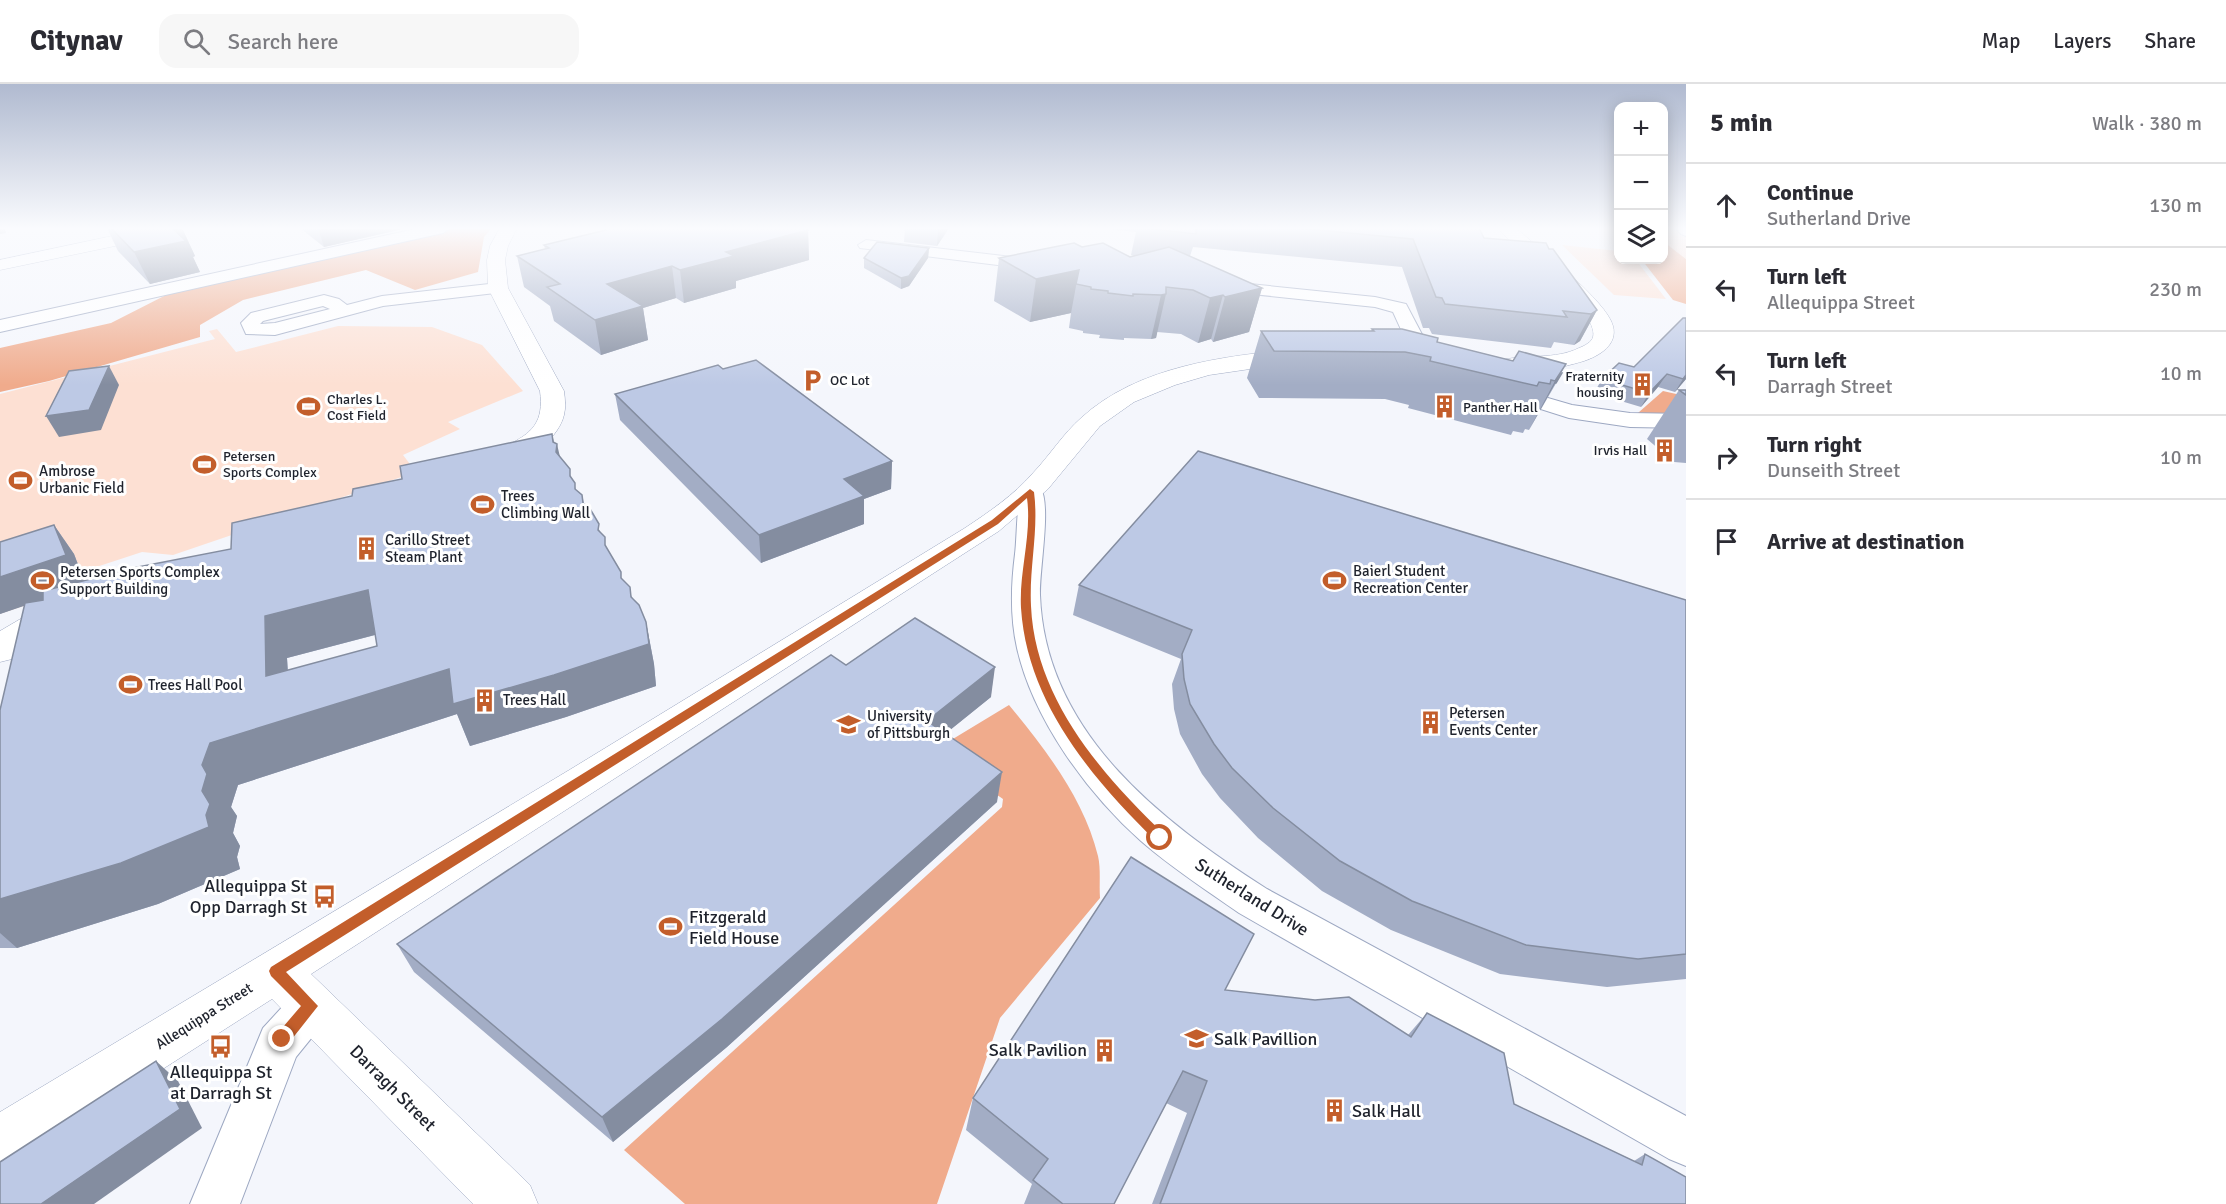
<!DOCTYPE html>
<meta charset="utf-8">
<style>
body{margin:0;font-family:Signika,sans-serif;background:#f7f7f7;color:#2b2b33}
.controls{position:absolute;right:18px;top:18px;display:grid;overflow:hidden;border-radius:12px;box-shadow:0 3px 15px #0003}
.controls button{width:54px;height:54px;display:grid;place-items:center;padding:0;border:0;border-bottom:2px solid #e1e1e2;background:#fff;color:#2b2b33;font:30px sans-serif}
.stop{position:absolute;width:18px;height:18px;margin:-14px;border:4px solid #c35e2b;border-radius:50%;background:#fff}
.stop.end{background:#c35e2b;border-color:#fff;box-shadow:0 2px 6px #0008}
.list{margin:0;padding:0;list-style:none}
h2{display:flex;justify-content:space-between;align-items:center;height:78px;margin:0;padding:0 24px;font-size:26px}
h2 small{font-size:20px;font-weight:400;color:#7c7c81}
.list li{display:grid;grid-template-columns:39px 1fr auto;gap:18px;align-items:center;box-sizing:border-box;height:84px;padding:0 24px;border-top:2px solid #e1e1e2}
.list b{display:block;font-size:22px;white-space:nowrap}
.list p{margin:0;font-size:20px;white-space:nowrap;color:#7c7c81}
.list em{font-size:20px;font-style:normal;color:#7c7c81}
.icon{flex:none;width:33px;height:33px;fill:none;stroke:currentColor;stroke-width:2;stroke-linecap:round;stroke-linejoin:round}
.map{position:relative;flex:none;width:1686px;height:1120px;overflow:hidden}
header{display:flex;align-items:center;gap:36px;box-sizing:border-box;height:84px;padding:0 30px;background:#fff;border-bottom:2px solid #e1e1e2}
header strong{font-size:28px}
nav{display:flex;gap:33px;margin-inline-start:auto;font-size:21px}
.search{width:420px;height:54px;background:#f7f7f7;display:flex;align-items:center;gap:15px;box-sizing:border-box;padding:0 21px;border-radius:18px;color:#7c7c81;font-size:22px}
main{display:flex}
aside{flex:1;background:#fff}
.map>svg:first-child{display:block}
.green{fill:#fde0d3}
.forest{fill:#f0ab8c}
.lines{fill:none;stroke-linecap:round;stroke-linejoin:round}
.street-casing{stroke:#9da8c2;stroke-width:2}
.secondary-casing{stroke:#9da8c2;stroke-width:1}
.street{fill:#fff;fill-rule:evenodd}
.secondary{fill:#fff;fill-rule:evenodd}
.wall{fill:#a3adc5;fill-rule:evenodd}
.shaded-wall{fill:#848da0}
.building{fill:#bdc9e5;stroke:#848da0;stroke-width:1.5;fill-rule:evenodd}
.route{fill:#c35e2b}
.labels{text-anchor:middle;stroke-width:6;stroke-linejoin:round;paint-order:stroke}
.far-poi-label{font-size:14px;fill:#1f232d;stroke:#fff;text-anchor:start}
.poi-label{font-size:15px;fill:#1f232d;stroke:#fff;text-anchor:start}
.street-label{font-size:15px;fill:#1f232d;stroke:#fff}
.near-poi-label{font-size:18px;fill:#1f232d;stroke:#fff;text-anchor:start}
.near-street-label{font-size:18px;fill:#1f232d;stroke:#fff}
</style>
<header>
<strong>Citynav</strong>
<div class="search"><svg class="icon" aria-label="search" viewBox="0 0 24 24"><circle cx="10" cy="10" r="6"/><path d="M15 15l6 6"/></svg>Search here</div>
<nav><a>Map</a><a>Layers</a><a>Share</a></nav>
</header>
<main>
<div class="map">
<svg width="1686" height="1120" viewBox="0 0 1686 1120">
<rect width="100%" height="100%" fill="#f4f6fc"/>
<g class="green">
<path d="M1664,144H1686V175L1664,158Z"/>
<path d="M1562,161L1618,167V176H1636L1666,215L1614,211Z"/>
<path d="M338,242L432,243L482,261L523,307L448,338L460,345L403,371L416,388L173,471L142,468L81,488L86,501L0,530V310L215,255L209,247L217,245L236,268Z"/>
</g>
<g class="forest">
<path d="M447,144H492L484,153L478,188L415,206L366,186L243,216L200,241V253L49,297L0,308V264L111,239L168,210Z"/>
<path d="M1664,158L1686,175V220L1673,216L1642,176H1664Z"/>
<path d="M1663,307L1685,312L1686,337L1630,336Z"/>
<path d="M1009,621C1046,666 1084,715 1098,772C1101,785 1099,801 1100,814L1000,934L937,1120H685L624,1066L1002,723L1003,715L933,667Z"/>
</g>
<g class="lines">
<defs>
<g id="street">
<path d="M420,144H450L443,149L0,248V236Z"/>
<path d="M1676,144H1686V152L1681,150Z"/>
<path d="M866,156L1038,176L1046,181L1038,186L860,164L858,161Z"/>
<path d="M1220,197L1375,213L1406,220L1426,258L1448,279L1445,283C1418,290 1402,247 1393,228L1375,223L1214,206L1211,202L1214,198Z"/>
<path d="M498,199L504,200L507,204L504,208L383,222L275,251L246,250L241,239L251,229L324,211L339,215L347,221L382,212ZM323,222L330,225L275,239L260,240L263,237Z"/>
<path d="M1507,302L1572,321L1630,329L1686,330V344L1630,343L1569,334L1500,312L1496,308L1500,304Z"/>
<path d="M1031,401L1040,403C1052,420 1039,486 1040,511C1045,649 1161,737 1267,805L1686,1032V1082L1669,1075L1239,829C1206,806 1172,784 1141,757C1087,709 1033,635 1017,564C1010,533 1011,501 1015,470C1017,456 1017,410 1022,403Z"/>
<path d="M311,902L326,908L332,922L326,936L296,973L240,1120H190L263,944L296,908Z"/>
</g>
<g id="secondary">
<path d="M150,144H185L177,149L0,186V176Z"/>
<path d="M500,144H517L508,162L505,176L508,204L564,307C565,315 566,323 564,331C558,357 518,387 491,380L487,375C492,368 499,366 506,362C533,349 544,338 540,307L488,204L487,176L490,162Z"/>
<path d="M1498,144H1516C1538,164 1607,217 1613,242C1618,261 1599,272 1584,277C1560,284 1527,292 1502,286L1499,281L1502,276C1527,270 1555,276 1579,264C1584,262 1592,258 1593,253C1600,227 1514,166 1498,144Z"/>
<path d="M1297,265L1305,267L1308,272L1305,277L1209,291L1175,301L1134,318L1100,342L1048,405L999,447L311,890L530,1101L538,1120H473L272,915L19,1077L0,1084V1028L571,685L965,444C989,428 1014,411 1033,389C1050,371 1063,350 1081,334C1138,282 1224,272 1297,265Z"/>
<path d="M57,517L68,520L73,527L68,534L24,562L12,575L0,578V547L46,520Z"/>
</g>
</defs>
<use href="#street" class="street-casing"/>
<use href="#secondary" class="secondary-casing"/>
<use href="#street" class="street"/>
<use href="#secondary" class="secondary"/>
</g>
<g class="wall">
<path d="M107,144H182L195,172L193,173L200,188L150,200L118,167Z"/>
<path d="M300,144H407L324,163Z"/>
<path d="M905,144H949L937,162L904,158Z"/>
<path d="M1098,144H1479L1484,154L1597,226L1580,257L1574,261L1554,258L1551,264L1432,250L1429,244H1423L1402,183L1193,163L1190,172L1262,204L1249,248L1213,258L1211,255L1198,259L1181,250L1157,248L1156,254L1151,255L1124,254V256L1099,254L1100,251L1083,249V247L1069,244L1071,229L1030,238L994,217L999,174L1082,163L1130,173L1134,172L1131,171L1136,148Z"/>
<path d="M605,145L808,146L809,176L736,197V204L684,219L676,214L643,224L648,256L601,271L554,237L550,222L524,203L517,172L545,165L544,161L605,146Z"/>
<path d="M929,164L928,174L909,202L901,205L864,184V174Z"/>
<path d="M1372,245L1437,258L1562,289L1529,346L1525,345L1523,349L1513,347L1511,351L1408,324L1409,321L1385,315L1259,314L1247,294L1261,247H1371Z"/>
<path d="M1634,283L1686,295L1675,308L1658,303L1641,323L1594,309L1602,295Z"/>
<path d="M723,285L892,377L891,405L864,415V440L761,479L620,336L615,310Z"/>
<path d="M1679,306H1686V379L1674,378L1647,355Z"/>
<path d="M554,358L560,373L573,396L576,406L582,411L584,419L601,449L607,465L622,495L646,538L654,580L656,602L566,633L470,662L457,630L238,701L231,723L237,732L233,749L240,762L237,773L240,785L158,820L17,864H0V626L25,521L0,530V458L54,441L74,470L84,497L231,465L352,412L402,395ZM375,551L377,562L288,587L287,574Z"/>
<path d="M1079,501L1686,516V895L1607,903L1500,890L1391,846L1322,807L1258,754L1220,714L1202,690L1180,650L1174,625L1172,600L1181,575L1073,531Z"/>
<path d="M846,581L991,613L945,650L997,718L727,963L613,1058L414,888L397,860Z"/>
<path d="M1225,906L1408,951L1427,929L1514,1020L1634,1077L1645,1070L1686,1120H1152L1187,1029L1166,1019L1114,1120H1024L1032,1100L966,1046L973,1014Z"/>
</g>
<g class="shaded-wall">
<path d="M0,144H5L6,149L0,150Z"/>
<path d="M171,144H182L195,172L193,173L200,188L150,200L134,168Z"/>
<path d="M318,144H407L324,163Z"/>
<path d="M938,144H949L937,162Z"/>
<path d="M808,146L809,176L736,197V204L684,219L680,186L726,168Z"/>
<path d="M929,164L928,174L909,202L901,205V194Z"/>
<path d="M672,182L676,214L643,224L648,256L601,271L595,236L607,200Z"/>
<path d="M1079,186L1071,229L1030,238L1036,195Z"/>
<path d="M1262,204L1249,248L1213,258L1225,213Z"/>
<path d="M1166,210L1156,254L1151,255L1161,211Z"/>
<path d="M1223,211L1211,255L1198,259L1210,214Z"/>
<path d="M1597,226L1580,257L1574,261L1591,230Z"/>
<path d="M1566,280L1539,328L1529,346L1555,297Z"/>
<path d="M109,282L119,301L101,346L59,353L46,332Z"/>
<path d="M1667,290L1658,303L1641,323L1649,309Z"/>
<path d="M1686,291V295L1675,308L1683,295Z"/>
<path d="M552,350L556,366L557,360L566,399L565,407L553,358Z"/>
<path d="M892,377L891,405L864,415V440L761,479L759,451L844,395Z"/>
<path d="M54,441L74,470L86,501L0,530V493Z"/>
<path d="M368,506L386,548L287,574L290,634L449,585L646,538L654,580L656,602L566,633L470,662L457,630L238,701L231,723L237,732L233,749L240,762L237,773L240,785L158,820L17,864L0,849V815L202,681L210,659L266,592L265,532Z"/>
<path d="M995,583L991,613L924,667L927,637Z"/>
<path d="M1002,688L997,718L727,963L613,1058L602,1033Z"/>
<path d="M156,977L178,997L202,1044L94,1120H41Z"/>
</g>
<g class="building">
<path d="M111,144H172L186,157L134,168Z"/>
<path d="M607,144H806L808,146L726,168L734,172L680,186L672,182L607,200L643,222L595,236L547,203L560,200L517,172L549,164L544,161L606,146L605,145Z"/>
<path d="M1143,144H1196V150Z"/>
<path d="M1296,144H1479L1484,154L1546,159L1549,165H1553L1597,226L1591,230L1563,227L1567,233L1445,220L1442,214L1436,213L1413,155Z"/>
<path d="M877,158L929,164L909,192L901,194L864,174Z"/>
<path d="M1074,159L1082,163L1103,159L1130,173L1169,163L1262,204L1225,213L1223,211L1210,214L1193,206L1166,203V210L1161,211L1133,210V212L1108,209V207L1091,205V203L1076,200L1079,186L1036,195L999,174Z"/>
<path d="M1683,234H1686V291L1683,295L1667,290L1649,309L1602,295L1619,279L1634,283Z"/>
<path d="M1372,245H1402L1438,254L1437,258L1513,277L1519,267L1566,280L1555,297L1551,296L1550,300L1539,298L1537,302L1430,277L1431,273L1405,268L1274,267L1261,247H1374Z"/>
<path d="M756,276L892,377L844,395L864,412L759,451L615,310L718,281L723,285Z"/>
<path d="M109,282L89,326L46,332L69,287Z"/>
<path d="M1561,289H1562L1556,299H1555Z"/>
<path d="M1679,306H1686V311Z"/>
<path d="M552,350L553,358L557,360L556,368L570,385V392L575,399V405L582,411L583,419L589,423L599,440L598,446L605,453V461L621,488V494L630,503L631,513L639,521L646,538L649,560L554,591L453,620L449,585L210,659L202,681L207,690L202,707L210,720L206,731L209,743L121,779L0,815V626L25,519L43,516V507L138,483L231,465L232,439L352,412L353,405L402,395L400,382ZM368,506L377,562L266,592L265,532Z"/>
<path d="M1198,367L1686,516V870L1638,875L1526,861L1412,817L1340,777L1273,724L1232,684L1214,660L1190,620L1184,595L1182,570L1192,546L1079,501Z"/>
<path d="M54,441L66,471L0,493V458Z"/>
<path d="M915,534L995,583L927,637L1002,688L722,935L602,1033L397,860L831,571L846,581Z"/>
<path d="M1131,773L1254,850L1225,906L1315,916L1349,913L1411,953L1427,929L1504,969L1514,1020L1642,1081L1645,1070L1686,1093V1120H1160L1207,997L1183,987L1114,1120H1063L1033,1096L1048,1075L973,1014Z"/>
<path d="M156,977L180,1025L41,1120H0V1078Z"/>
</g>
<linearGradient id="sky" x2="0" y2="1"><stop stop-color="#b0bad0"/><stop offset="0.48" stop-color="#fafbfe"/><stop offset="1" stop-color="#fafbfe" stop-opacity="0"/></linearGradient>
<rect width="1686" height="301" fill="url(#sky)"/>
<path class="route" d="M1030,405L1034,408C1039,446 1029,483 1031,522C1035,614 1101,690 1164,750V757H1156C1092,695 1027,618 1021,524C1019,487 1032,451 1027,414L998,440L286,888L318,922L288,960L282,962L277,960L275,955L277,950L301,922L271,892L269,887L271,883L992,436Z"/>
<defs>
<symbol id="parking-bare" viewBox="-9 -9 18 18"><path d="M-3.5-5.5H1a3.5 3.5 0 0 1 0 7H-1V5.5H-3.5ZM-1-3.4V-.6H.8a1.4 1.4 0 0 0 0-2.8Z" fill="#c35e2b" stroke="#fff" stroke-width="2.5" paint-order="stroke"/></symbol>
<symbol id="building-bare" viewBox="-9 -9 18 18"><path d="M-4-6H4V6H1V3H-1V6H-4ZM-2.5-4.3h1.7v1.8h-1.7ZM.8-4.3h1.7v1.8H.8ZM-2.5-1h1.7V.8h-1.7ZM.8-1h1.7V.8H.8Z" fill="#c35e2b" stroke="#fff" stroke-width="2.5" paint-order="stroke"/></symbol>
<symbol id="stadium-bare" viewBox="-9 -9 18 18"><path d="M0-5a6.5 5 0 1 0 0 10a6.5 5 0 1 0 0-10ZM-3.5-1.8h7v3.6h-7Z" fill="#c35e2b" stroke="#fff" stroke-width="2.5" paint-order="stroke"/></symbol>
<symbol id="university-bare" viewBox="-9 -9 18 18"><path d="M0-5L7-2L0 1L-7-2ZM-4 1L0 2.5L4 1V4Q0 6-4 4Z" fill="#c35e2b" stroke="#fff" stroke-width="2.5" paint-order="stroke"/></symbol>
<symbol id="bus-bare" viewBox="-9 -9 18 18"><path d="M-5-6H5V4H4V6H2V4H-2V6H-4V4H-5ZM-3.5-4V0h7V-4ZM-3.5 1.2v1.5H-2V1.2ZM2 1.2v1.5H3.5V1.2Z" fill="#c35e2b" stroke="#fff" stroke-width="2.5" paint-order="stroke"/></symbol>
</defs>
<g fill-rule="evenodd">
<use href="#parking-bare" x="796" y="280" width="33" height="33"/>
<use href="#building-bare" x="1626" y="284" width="33" height="33"/>
<use href="#stadium-bare" x="292" y="306" width="33" height="33"/>
<use href="#building-bare" x="1428" y="306" width="33" height="33"/>
<use href="#building-bare" x="1648" y="350" width="33" height="33"/>
<use href="#stadium-bare" x="188" y="364" width="33" height="33"/>
<use href="#stadium-bare" x="4" y="380" width="33" height="33"/>
<use href="#stadium-bare" x="466" y="404" width="33" height="33"/>
<use href="#building-bare" x="350" y="448" width="33" height="33"/>
<use href="#stadium-bare" x="1318" y="480" width="33" height="33"/>
<use href="#stadium-bare" x="26" y="480" width="33" height="33"/>
<use href="#stadium-bare" x="114" y="584" width="33" height="33"/>
<use href="#building-bare" x="468" y="600" width="33" height="33"/>
<use href="#building-bare" x="1414" y="622" width="33" height="33"/>
<use href="#university-bare" x="832" y="624" width="33" height="33"/>
<use href="#bus-bare" x="308" y="796" width="33" height="33"/>
<use href="#stadium-bare" x="654" y="826" width="33" height="33"/>
<use href="#university-bare" x="1180" y="938" width="33" height="33"/>
<use href="#bus-bare" x="204" y="946" width="33" height="33"/>
<use href="#building-bare" x="1088" y="950" width="33" height="33"/>
<use href="#building-bare" x="1318" y="1010" width="33" height="33"/>
</g>
<g class="labels">
<g class="far-poi-label">
<text x="1624" y="297" text-anchor="end">Fraternity<tspan x="1624" dy="16">housing</tspan></text>
<text x="830" y="301">OC Lot</text>
<text x="327" y="320">Charles L.<tspan x="327" dy="16">Cost Field</tspan></text>
<text x="1463" y="328">Panther Hall</text>
<text x="1647" y="371" text-anchor="end">Irvis Hall</text>
<text x="223" y="377">Petersen<tspan x="223" dy="16">Sports Complex</tspan></text>
</g>
<g class="poi-label">
<text x="39" y="392">Ambrose<tspan x="39" dy="17">Urbanic Field</tspan></text>
<text x="501" y="417">Trees<tspan x="501" dy="17">Climbing Wall</tspan></text>
<text x="385" y="461">Carillo Street<tspan x="385" dy="17">Steam Plant</tspan></text>
<text x="1353" y="492">Baierl Student<tspan x="1353" dy="17">Recreation Center</tspan></text>
<text x="60" y="493">Petersen Sports Complex<tspan x="60" dy="17">Support Building</tspan></text>
<text x="148" y="606">Trees Hall Pool</text>
<text x="503" y="621">Trees Hall</text>
<text x="1449" y="634">Petersen<tspan x="1449" dy="17">Events Center</tspan></text>
<text x="867" y="637">University<tspan x="867" dy="17">of Pittsburgh</tspan></text>
</g>
<g class="street-label">
<text transform="translate(204 932) rotate(-32)" y="5">Allequippa Street</text>
</g>
<g class="near-poi-label">
<text x="307" y="808" text-anchor="end">Allequippa St<tspan x="307" dy="21">Opp Darragh St</tspan></text>
<text x="689" y="839">Fitzgerald<tspan x="689" dy="21">Field House</tspan></text>
<text x="1214" y="961">Salk Pavillion</text>
<text x="1087" y="972" text-anchor="end">Salk Pavilion</text>
<text x="221" y="994" text-anchor="middle">Allequippa St<tspan x="221" dy="21">at Darragh St</tspan></text>
<text x="1352" y="1033">Salk Hall</text>
</g>
<g class="near-street-label">
<text transform="translate(1252 813) rotate(32)" y="6">Sutherland Drive</text>
<text transform="translate(393 1004) rotate(45)" y="6">Darragh Street</text>
</g>
</g>
</svg>
<div class="controls">
<button>+</button>
<button>−</button>
<button><svg class="icon" aria-label="layers" viewBox="0 0 24 24"><path d="M12 4l9 5-9 5-9-5zM3 14l9 5 9-5"/></svg></button>
</div>
<div class="stop" style="left:1160px;top:754px"></div>
<div class="stop end" style="left:282px;top:955px"></div>
</div>
<aside>
<h2>5 min<small>Walk · 380 m</small></h2>
<ul class="list">
<li><svg class="icon" aria-label="ahead" viewBox="0 0 24 24"><path d="M12 20V5M6 11l6-6 6 6"/></svg><div><b>Continue</b><p>Sutherland Drive</p></div><em>130 m</em></li>
<li><svg class="icon" aria-label="left" viewBox="0 0 24 24"><path d="M17 20v-9H6M10 6l-5 5 5 5"/></svg><div><b>Turn left</b><p>Allequippa Street</p></div><em>230 m</em></li>
<li><svg class="icon" aria-label="left" viewBox="0 0 24 24"><path d="M17 20v-9H6M10 6l-5 5 5 5"/></svg><div><b>Turn left</b><p>Darragh Street</p></div><em>10 m</em></li>
<li><svg class="icon" aria-label="right" viewBox="0 0 24 24"><path d="M7 20v-9h11M14 6l5 5-5 5"/></svg><div><b>Turn right</b><p>Dunseith Street</p></div><em>10 m</em></li>
<li><svg class="icon" aria-label="arrive" viewBox="0 0 24 24"><path d="M6 21V4h12l-3 4 3 4H6"/></svg><div><b>Arrive at destination</b></div></li>
</ul>
</aside>
</main>
